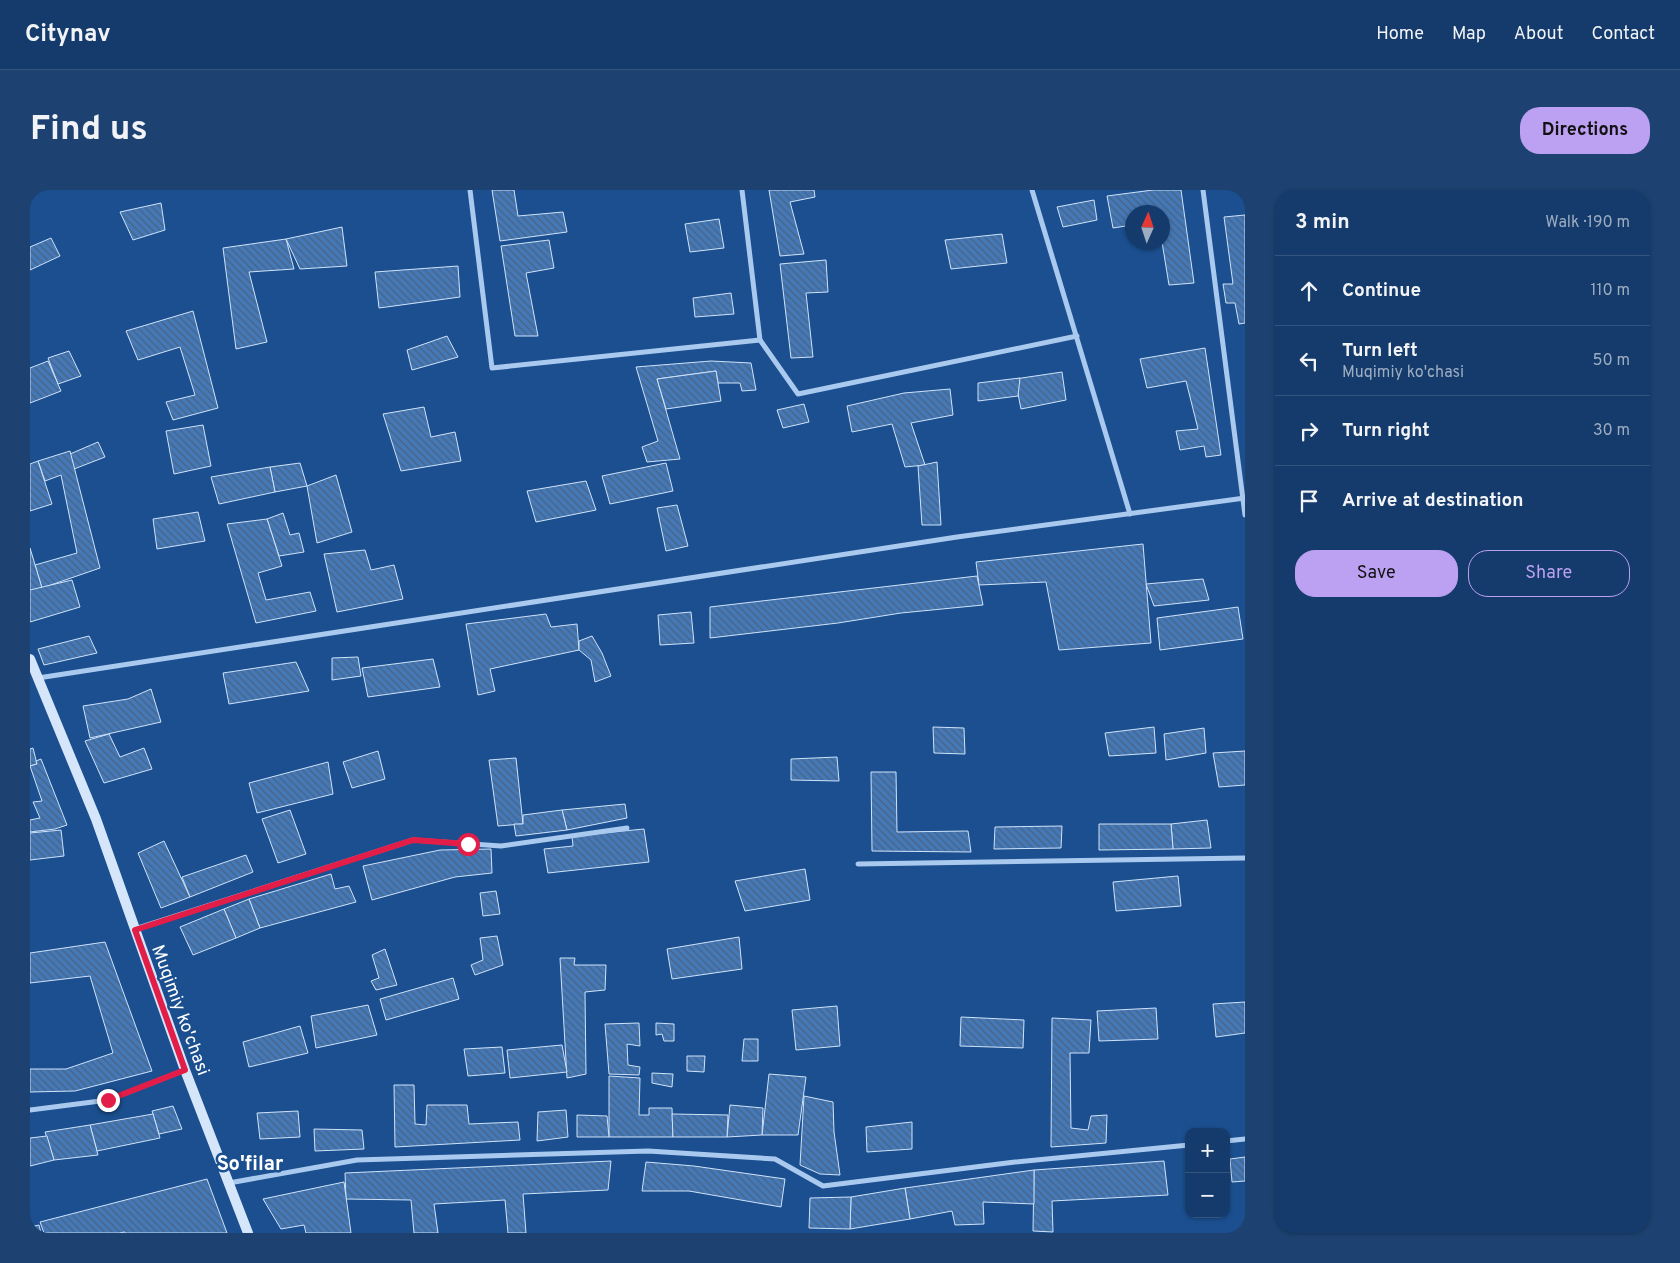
<!DOCTYPE html>
<meta charset="utf-8">
<style>
body{margin:0;font-family:Overpass,sans-serif;background:#1d4271;color:#f1f3f6}
.controls{position:absolute;right:15px;bottom:15px;display:grid;overflow:hidden;border-radius:10px;box-shadow:0 1px 4px #0004}
.controls button{width:45px;height:45px;display:grid;place-items:center;padding:0;border:0;border-bottom:1px solid #33557e;background:#143b6b;color:#f1f3f6;font:25px sans-serif}
.compass{position:absolute;left:1095px;top:15px;width:45px;height:45px;border-radius:50%;background:#143b6b;box-shadow:0 1px 4px #0004;rotate:3deg}
.stop{position:absolute;width:15px;height:15px;margin:-11px;border:4px solid #e11d48;border-radius:50%;background:#fff}
.stop.end{background:#e11d48;border-color:#fff;box-shadow:0 1px 5px #0008}
.list{margin:0;padding:0;list-style:none}
h2{display:flex;justify-content:space-between;align-items:center;height:65px;margin:0;padding:0 20px;font-size:21px}
h2 small{font-size:16px;font-weight:400;color:#9dadc1}
.list li{display:grid;grid-template-columns:32px 1fr auto;gap:15px;align-items:center;box-sizing:border-box;height:70px;padding:0 20px;border-top:1px solid #33557e}
.list b{display:block;font-size:19px;white-space:nowrap}
.list p{margin:0;font-size:16px;white-space:nowrap;color:#9dadc1}
.list em{font-size:16px;font-style:normal;color:#9dadc1}
.actions{display:flex;gap:10px;padding:15px 20px}
.actions a{flex:1;padding:11px 0;border:1px solid #bca0f2;border-radius:20px;text-align:center;font-size:18px;color:#bca0f2}
.actions .main{background:#bca0f2;color:#111}
.icon{flex:none;width:28px;height:28px;fill:none;stroke:currentColor;stroke-width:2;stroke-linecap:round;stroke-linejoin:round}
.map{position:relative;flex:none;width:1215px;height:1043px;overflow:hidden;border-radius:20px}
header{display:flex;align-items:center;gap:30px;box-sizing:border-box;height:70px;padding:0 25px;background:#143b6b;border-bottom:1px solid #33557e}
header strong{font-size:24px}
nav{display:flex;gap:28px;margin-inline-start:auto;font-size:18px}
.intro{display:flex;align-items:center;justify-content:space-between;box-sizing:border-box;height:120px;padding:0 30px}
h1{margin:0;font-size:35px}
.button{padding:12px 22px;border-radius:20px;background:#bca0f2;color:#111;font-size:18px;font-weight:700}
main{display:flex;gap:30px;padding:0 30px}
aside{flex:1;background:#143b6b;border-radius:20px;box-shadow:0 1px 4px #0004}
.map>svg:first-child{display:block}
.building{fill:url(#building-back-hatch);stroke:#cfe3fa}
.lines{fill:none;stroke-linecap:round;stroke-linejoin:round}
.street{stroke:#a9c9ee;stroke-width:5}
.secondary{stroke:#d6e6fa;stroke-width:10}
.route{stroke:#e11d48;stroke-width:6}
.labels{text-anchor:middle;stroke-width:5;stroke-linejoin:round;paint-order:stroke}
.street-label{font-size:18px;fill:#fff;stroke:#1b4f8f}
.quarter-label{font-size:20px;font-weight:bold;fill:#fff;stroke:#1b4f8f}
</style>
<header>
<strong>Citynav</strong>
<nav><a>Home</a><a>Map</a><a>About</a><a>Contact</a></nav>
</header>
<div class="intro"><h1>Find us</h1><a class="button">Directions</a></div>
<main>
<div class="map">
<svg width="1215" height="1043" viewBox="0 0 1215 1043">
<defs>
<pattern id="building-back-hatch" width="6" height="6" patternUnits="userSpaceOnUse" patternTransform="scale(1.25)"><rect width="6" height="6" fill="#4478b7"/><path d="M-1 5l2 2M0 0l6 6M5-1l2 2" fill="none" stroke="#486282"/></pattern>
</defs>
<rect width="100%" height="100%" fill="#1b4f8f"/>
<g class="building">
<path d="M462,0H484L488,26L533,22L537,42L470,51Z"/>
<path d="M739,0H784L785,7L760,12L774,64L750,66Z"/>
<path d="M1123,0H1151L1164,93L1139,95L1132,52V22H1102V35L1083,38L1077,6Z"/>
<path d="M1064,10L1067,30L1033,37L1027,17Z"/>
<path d="M131,13L135,40L103,50L90,22Z"/>
<path d="M1215,25V133L1209,134L1205,113H1196L1193,94H1203L1194,27Z"/>
<path d="M689,29L694,58L660,62L655,34Z"/>
<path d="M312,37L317,76L270,79L256,49Z"/>
<path d="M972,44L977,73L921,79L915,50Z"/>
<path d="M21,48L30,66L0,80V57Z"/>
<path d="M256,49L264,79L219,82L237,152L206,159L193,58Z"/>
<path d="M519,50L524,78L496,83L508,146H485L471,56Z"/>
<path d="M796,70L798,102L776,103L783,167L761,168L750,74Z"/>
<path d="M428,76L430,107L349,118L345,82Z"/>
<path d="M701,103L704,124L665,127L663,108Z"/>
<path d="M163,121L188,218L143,230L136,212L165,205L150,157L108,170L96,141Z"/>
<path d="M417,146L428,167L382,180L377,160Z"/>
<path d="M1175,158L1191,265L1176,267L1174,256L1150,260L1146,241L1168,239L1156,191L1117,198L1110,169Z"/>
<path d="M39,161L51,186L28,194L18,168Z"/>
<path d="M18,171L31,201L0,213V178Z"/>
<path d="M681,171L721,173L726,200L712,201L710,193H688L686,181L627,189L650,269L617,272L612,257L628,251L606,177Z"/>
<path d="M686,181L691,211L636,219L627,189Z"/>
<path d="M1032,182L1036,210L991,219L985,189Z"/>
<path d="M990,188L988,206L948,211V193Z"/>
<path d="M920,199L923,225L881,233L895,275L875,277L862,234L822,242L817,216L874,203Z"/>
<path d="M774,214L779,232L753,238L747,220Z"/>
<path d="M394,217L401,247L425,242L431,271L371,281L353,224Z"/>
<path d="M173,235L181,276L144,284L136,241Z"/>
<path d="M68,252L75,267L44,279L40,264Z"/>
<path d="M40,261L70,378L12,398L5,375L47,363L31,285L15,291L8,271Z"/>
<path d="M8,271L22,314L0,321V274Z"/>
<path d="M907,272L911,335H892L888,276Z"/>
<path d="M270,273L277,296L245,302L240,277Z"/>
<path d="M636,273L643,301L580,314L572,286Z"/>
<path d="M240,277L245,302L189,314L181,287Z"/>
<path d="M306,285L322,342L287,353L277,296Z"/>
<path d="M556,291L566,320L506,332L497,301Z"/>
<path d="M647,315L658,356L636,361L627,318Z"/>
<path d="M168,322L175,351L127,359L123,329Z"/>
<path d="M253,323L260,345L269,343L274,362L249,366L237,329Z"/>
<path d="M237,329L252,376L228,383L236,410L280,402L286,421L226,433L197,334Z"/>
<path d="M1113,354L1121,453L1029,460L1016,392L949,395L946,372Z"/>
<path d="M0,358L12,398L0,401Z"/>
<path d="M335,360L341,380L364,375L373,409L307,422L294,364Z"/>
<path d="M947,386L953,415L871,423L808,433L680,448V417Z"/>
<path d="M1173,389L1179,410L1124,416L1116,394Z"/>
<path d="M42,390L50,417L0,432V400Z"/>
<path d="M1208,417L1213,449L1130,460L1127,428Z"/>
<path d="M661,422L664,453L630,455L628,425Z"/>
<path d="M516,424L521,437L547,434L549,460L460,479L465,501L448,505L436,434Z"/>
<path d="M59,446L67,463L14,475L8,459Z"/>
<path d="M562,446L572,463L581,486L565,492L561,470L549,460V451Z"/>
<path d="M328,467L331,486L302,490V468Z"/>
<path d="M403,469L410,497L338,507L332,478Z"/>
<path d="M266,472L279,501L199,514L193,483Z"/>
<path d="M121,499L131,532L60,548L53,516L98,509Z"/>
<path d="M903,537L934,538L935,564L904,563Z"/>
<path d="M1124,537L1126,563L1079,566L1075,543Z"/>
<path d="M1174,538L1176,563L1136,570L1134,544Z"/>
<path d="M79,544L90,567L114,558L122,579L74,593L55,551Z"/>
<path d="M3,558L7,574L0,576V559Z"/>
<path d="M348,561L355,589L322,598L313,572Z"/>
<path d="M1215,561V595L1189,597L1183,563Z"/>
<path d="M807,567L809,591L761,590V569Z"/>
<path d="M486,568L493,634L468,636L459,570Z"/>
<path d="M11,569L37,635L25,639L0,642V630L10,628L3,612L12,611L0,576L7,574L6,571Z"/>
<path d="M298,572L303,604L227,623L219,593Z"/>
<path d="M841,582H866L867,642L938,641L941,662L842,661Z"/>
<path d="M595,614L597,628L537,640L532,620Z"/>
<path d="M260,620L276,664L248,673L232,629Z"/>
<path d="M532,620L537,640L486,646L484,634H493V625Z"/>
<path d="M1177,630L1181,658L1143,659L1141,634Z"/>
<path d="M1069,634H1141L1143,659L1069,660Z"/>
<path d="M1032,636L1031,658L964,659L965,637Z"/>
<path d="M614,639L619,672L518,683L514,659L543,656L542,646Z"/>
<path d="M31,640L34,666L0,670V643Z"/>
<path d="M134,651L160,707L131,718L108,663Z"/>
<path d="M461,659L462,683L425,687L342,710L333,676L410,660Z"/>
<path d="M216,665L223,682L160,707L152,687Z"/>
<path d="M775,679L780,710L715,721L705,691Z"/>
<path d="M301,684L305,699L319,696L326,712L230,738L219,709Z"/>
<path d="M1148,686L1151,716L1086,721L1083,692Z"/>
<path d="M466,701L470,724L453,726L450,703Z"/>
<path d="M219,709L230,738L206,748L194,719Z"/>
<path d="M194,719L206,748L163,765L150,737Z"/>
<path d="M467,746L473,775L445,785L441,775L453,770L450,748Z"/>
<path d="M709,747L712,779L642,789L637,759Z"/>
<path d="M75,752L122,881L45,901L0,902V879H36L83,863L60,786L0,793V763Z"/>
<path d="M355,759L367,795L346,800L341,791L349,788L342,765Z"/>
<path d="M530,768H545L544,775H576L575,800L555,802L556,884L537,888Z"/>
<path d="M423,788L429,809L356,830L350,809Z"/>
<path d="M1215,812V843L1186,847L1183,814Z"/>
<path d="M338,815L347,845L286,858L281,826Z"/>
<path d="M807,816L810,856L766,860L762,820Z"/>
<path d="M1126,818L1128,849L1069,851L1067,821Z"/>
<path d="M931,827L994,830L993,858L930,856Z"/>
<path d="M1022,828L1061,830L1059,863H1040L1041,938L1058,940L1061,926L1077,925L1076,953L1021,957Z"/>
<path d="M609,833L610,856L597,854L598,875L610,877L609,885L579,884L575,834Z"/>
<path d="M626,833L644,834V851H634L632,844L626,845Z"/>
<path d="M270,836L278,863L219,877L213,852Z"/>
<path d="M714,849H728V871H712Z"/>
<path d="M532,855L537,882L480,888L477,860Z"/>
<path d="M472,857L475,883L438,886L434,859Z"/>
<path d="M657,866H675L674,882L657,881Z"/>
<path d="M622,883L643,884L642,897L622,893Z"/>
<path d="M739,884L776,887L768,945H732Z"/>
<path d="M579,886L610,888L609,925H619V918H642L643,947H579Z"/>
<path d="M364,895H384L385,934L396,935L397,915H437L439,934L488,932L490,950L365,957Z"/>
<path d="M774,906L803,912L804,942L810,985L790,984L770,975Z"/>
<path d="M700,915L733,918L732,945L697,947Z"/>
<path d="M143,916L152,939L129,944L122,921Z"/>
<path d="M536,920L538,947L507,951L508,922Z"/>
<path d="M268,921L270,947L230,949L227,923Z"/>
<path d="M123,924L130,948L67,961L60,935Z"/>
<path d="M642,924L698,925L697,947H643Z"/>
<path d="M547,925L577,926L579,947H547Z"/>
<path d="M882,932V959L837,962L836,937Z"/>
<path d="M60,935L68,965L24,970L15,942Z"/>
<path d="M284,939L332,940L334,959L285,961Z"/>
<path d="M17,946L24,970L0,976V948Z"/>
<path d="M1215,967V991L1202,992L1200,969Z"/>
<path d="M581,971L578,1000L493,1004L496,1043H478L475,1010L404,1014L408,1043H384L381,1010L316,1009L315,983Z"/>
<path d="M1134,971L1138,1005L1022,1011L1023,1042L1003,1041L1004,980Z"/>
<path d="M616,972L664,976L755,989L751,1017L659,1001H612Z"/>
<path d="M1004,980V1014L953,1012L954,1034L925,1035L922,1021L880,1029L875,998Z"/>
<path d="M177,989L197,1043H95V1042L89,1043H14L10,1032Z"/>
<path d="M314,992L321,1043H276L274,1035L251,1039L233,1009Z"/>
<path d="M875,998L880,1029L820,1039L821,1007Z"/>
<path d="M821,1007L820,1039L779,1038L780,1008Z"/>
<path d="M9,1035L11,1043H0V1037Z"/>
</g>
<g class="lines">
<g class="street">
<path d="M440,0L462,178L730,150L768,204L1047,146"/>
<path d="M712,0L730,150"/>
<path d="M1002,0L1100,324"/>
<path d="M1173,0L1215,325"/>
<path d="M8,488L927,347L1215,308"/>
<path d="M828,674L1215,668"/>
<path d="M105,739L383,650L471,656L597,638"/>
<path d="M0,920L78,910L155,880"/>
<path d="M1196,951L1215,949"/>
<path d="M199,993L327,970L618,961L745,969L793,996L985,972L1159,955"/>
</g>
<path class="secondary" d="M0,469L66,629L155,880L218,1043"/>
</g>
<g class="lines">
<path class="route" d="M78,910L155,880L105,740L383,650L438,654"/>
</g>
<g class="labels">
<g class="street-label">
<text transform="translate(151 820) rotate(70)" y="6">Muqimiy ko'chasi</text>
</g>
<g class="quarter-label">
<text x="220" y="980">So'filar</text>
</g>
</g>
</svg>
<div class="controls">
<button>+</button>
<button>−</button>
</div>
<svg class="compass" viewBox="-18 -18 36 36"><path d="M0-13l5 13h-10z" fill="#e53935"/><path d="M0 13l5-13h-10z" fill="#9dadc1"/></svg>
<div class="stop" style="left:438px;top:654px"></div>
<div class="stop end" style="left:78px;top:910px"></div>
</div>
<aside>
<h2>3 min<small>Walk · 190 m</small></h2>
<ul class="list">
<li><svg class="icon" aria-label="ahead" viewBox="0 0 24 24"><path d="M12 20V5M6 11l6-6 6 6"/></svg><div><b>Continue</b></div><em>110 m</em></li>
<li><svg class="icon" aria-label="left" viewBox="0 0 24 24"><path d="M17 20v-9H6M10 6l-5 5 5 5"/></svg><div><b>Turn left</b><p>Muqimiy ko'chasi</p></div><em>50 m</em></li>
<li><svg class="icon" aria-label="right" viewBox="0 0 24 24"><path d="M7 20v-9h11M14 6l5 5-5 5"/></svg><div><b>Turn right</b></div><em>30 m</em></li>
<li><svg class="icon" aria-label="arrive" viewBox="0 0 24 24"><path d="M6 21V4h12l-3 4 3 4H6"/></svg><div><b>Arrive at destination</b></div></li>
</ul>
<div class="actions"><a class="main">Save</a><a>Share</a></div>
</aside>
</main>
